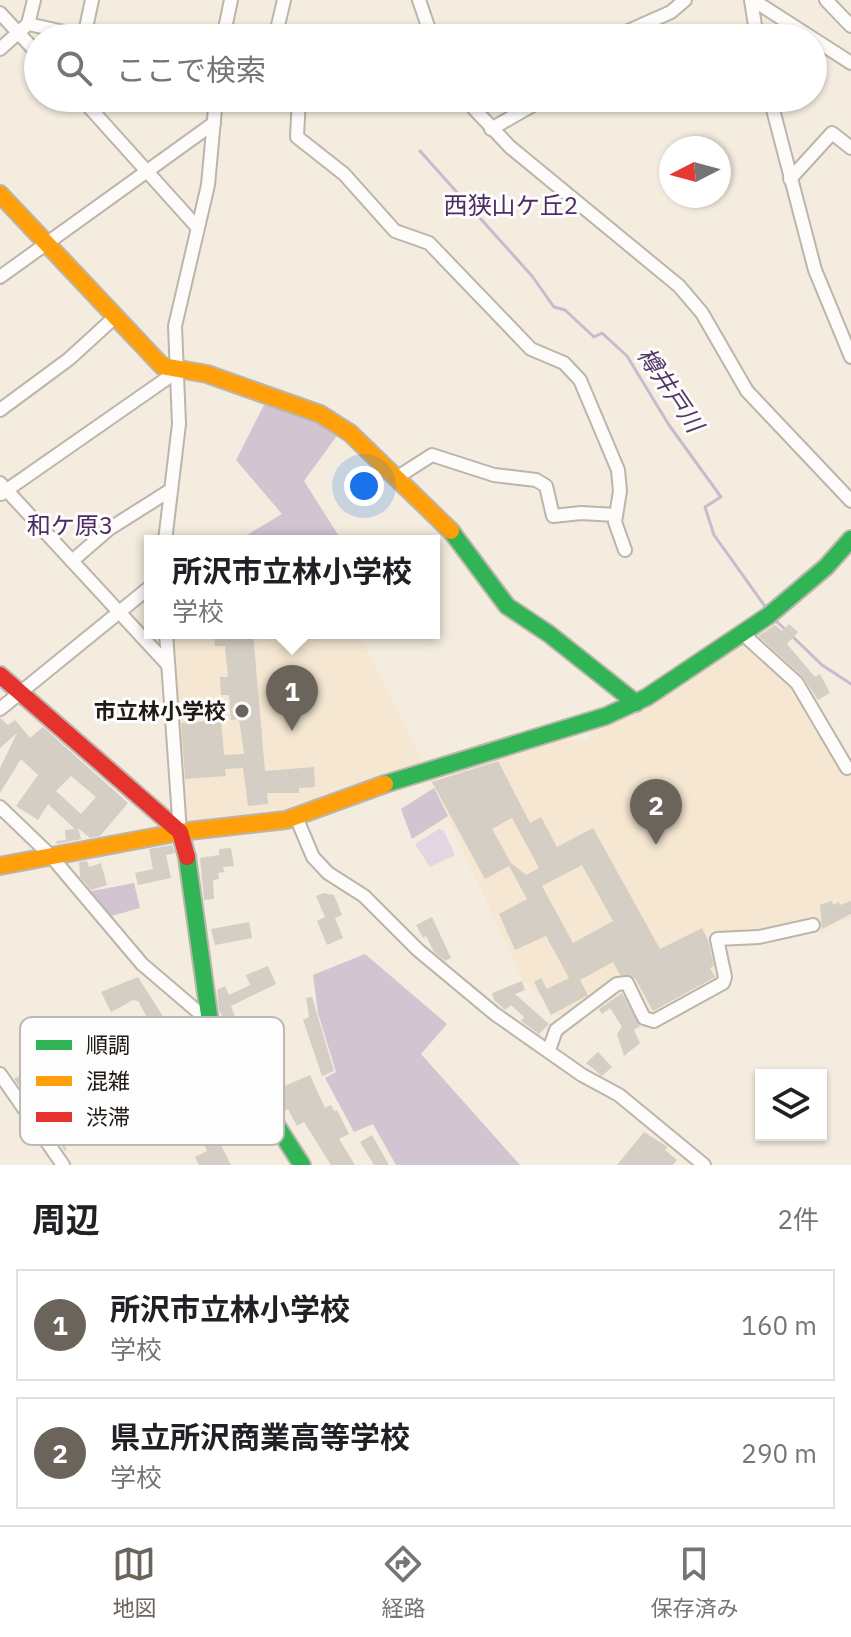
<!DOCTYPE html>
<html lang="ja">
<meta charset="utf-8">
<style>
body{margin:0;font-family:"IBM Plex Sans","Noto Sans JP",sans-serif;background:#f6f6f6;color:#202124}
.controls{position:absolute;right:24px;bottom:24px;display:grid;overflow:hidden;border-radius:0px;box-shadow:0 2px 6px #0004}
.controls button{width:72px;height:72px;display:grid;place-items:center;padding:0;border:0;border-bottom:2px solid #e0e0e0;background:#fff;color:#202124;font:40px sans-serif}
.compass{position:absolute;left:659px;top:136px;width:72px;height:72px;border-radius:50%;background:#fff;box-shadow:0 2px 6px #0004;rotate:264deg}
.you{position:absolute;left:364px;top:486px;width:28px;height:28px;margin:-20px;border:6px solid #fff;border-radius:50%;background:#1a73e8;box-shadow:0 0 0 12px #1a73e833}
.badge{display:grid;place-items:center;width:52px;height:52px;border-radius:50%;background:#6a645a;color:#fff;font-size:26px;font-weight:700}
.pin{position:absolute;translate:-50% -66px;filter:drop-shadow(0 2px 4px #0008)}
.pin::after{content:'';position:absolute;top:42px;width:28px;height:24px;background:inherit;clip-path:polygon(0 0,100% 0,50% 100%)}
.popup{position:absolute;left:144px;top:535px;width:296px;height:104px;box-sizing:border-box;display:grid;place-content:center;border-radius:0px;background:#fff;filter:drop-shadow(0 2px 6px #0005);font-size:26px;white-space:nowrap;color:#757577}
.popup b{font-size:30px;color:#202124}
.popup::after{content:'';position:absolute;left:50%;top:100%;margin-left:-16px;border:16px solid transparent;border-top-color:#fff}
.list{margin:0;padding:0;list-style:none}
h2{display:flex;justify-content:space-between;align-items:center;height:104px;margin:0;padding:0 32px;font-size:34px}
h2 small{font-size:26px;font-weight:400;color:#757577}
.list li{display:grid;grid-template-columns:52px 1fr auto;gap:24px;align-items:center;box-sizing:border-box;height:112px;margin:0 16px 16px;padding:0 16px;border:2px solid #e0e0e0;border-radius:0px}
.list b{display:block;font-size:30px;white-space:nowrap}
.list p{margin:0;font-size:26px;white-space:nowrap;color:#757577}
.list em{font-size:26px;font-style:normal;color:#757577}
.icon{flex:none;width:44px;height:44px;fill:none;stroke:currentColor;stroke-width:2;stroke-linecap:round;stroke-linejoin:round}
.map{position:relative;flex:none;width:851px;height:1165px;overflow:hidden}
.search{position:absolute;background:#fff;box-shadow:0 2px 6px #0004;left:24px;right:24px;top:24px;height:88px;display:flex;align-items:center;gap:20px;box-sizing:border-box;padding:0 28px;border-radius:44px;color:#757577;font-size:30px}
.sheet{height:360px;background:#fff}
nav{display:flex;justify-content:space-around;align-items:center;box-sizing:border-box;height:112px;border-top:2px solid #e0e0e0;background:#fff;font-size:22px;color:#757577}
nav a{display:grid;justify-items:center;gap:4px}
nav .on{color:#6a645a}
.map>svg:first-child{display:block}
.built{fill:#f5e7d1}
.green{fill:#e3d5e1}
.forest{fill:#d2c4d0}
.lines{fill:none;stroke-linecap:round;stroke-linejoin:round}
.stream{stroke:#c9bacd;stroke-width:3}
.building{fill:#d4cec4;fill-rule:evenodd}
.street-casing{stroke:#bbb5ab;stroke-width:16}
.fast-casing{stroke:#bbb5ab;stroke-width:20}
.slow-casing{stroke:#bbb5ab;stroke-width:20}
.jam-casing{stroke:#bbb5ab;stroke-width:20}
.street{stroke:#fdfcfa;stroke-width:12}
.fast{stroke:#30b455;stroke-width:16}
.slow{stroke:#ff9f0a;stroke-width:16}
.jam{stroke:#e5322d;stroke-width:16}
.poi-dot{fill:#6a645a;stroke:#fdfdfd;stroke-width:3}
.labels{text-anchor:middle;stroke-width:6;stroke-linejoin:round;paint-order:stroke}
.poi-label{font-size:22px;font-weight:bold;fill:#1f1a12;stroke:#fdfdfd;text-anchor:end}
.neighbourhood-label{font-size:24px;fill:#4e2b64;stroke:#fdfdfd}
.water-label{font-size:24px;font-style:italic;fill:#523664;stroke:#fdfdfd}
.key{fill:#fdfdfd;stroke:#bab9b6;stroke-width:2}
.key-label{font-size:22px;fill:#1f1a12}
</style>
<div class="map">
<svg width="851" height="1165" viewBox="0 0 851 1165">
<rect width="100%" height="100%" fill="#f4ecdf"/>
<g class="built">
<path d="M171,633H359L422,762L347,786L283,814L197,826L187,820L180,786Z"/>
<path d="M740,641H745L797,689L846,774L851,772V917L821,933L813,920L760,933L708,934L721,975L719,980L653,1016L649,1015L626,973L562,1017L523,980L427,774L559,736L562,740L586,741L595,726Z"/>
</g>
<path class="green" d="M439,829L444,831L455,855L430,867L415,844Z"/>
<g class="forest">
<path d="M267,399L341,430L304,481L342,541H237L282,514L236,460Z"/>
<path d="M434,788L448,816L412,839L401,809Z"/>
<path d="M134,883L140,908L108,917L87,892Z"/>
<path d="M365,954L447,1024L421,1054L520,1165H396L373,1124L354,1132L325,1078L336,1072L318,1013L313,975Z"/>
</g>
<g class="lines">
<g class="stream">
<path d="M420,151L532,276L554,307L565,310L594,337L602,333L627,356L669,425L721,497L705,507L714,535L767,609"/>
<path d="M775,620L787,631"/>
<path d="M792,636L822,665L851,684"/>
</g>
</g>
<g class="building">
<path d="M789,624L798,632L787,644L815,677L820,674L830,693L818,700L803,677L758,636L775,625L782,631Z"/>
<path d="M253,633L265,771L314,767L315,787L299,788V793H267L268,804L248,806L243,768L225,769L226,776L185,779L181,723L221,720L224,755L244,754L239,719L231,720L229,695H221L220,677H228L225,646H215L214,635Z"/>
<path d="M0,718L8,725L15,720L30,738L43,727L128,803L100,836L90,838L78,828L81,839L57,844L56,841L66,840L65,830L75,829L48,804L38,820L16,806L38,775L21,759L0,793V768L17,733L0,748ZM71,776L96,797L81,814L56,791Z"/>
<path d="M498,761L530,823L541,817L557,847L593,828L660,949L702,928L708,940L714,966L710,968L715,977L653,1011L635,978L620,975L613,962L580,980L588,995L551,1015L534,982L541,978L547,989L569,978L546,936L515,950L499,914L527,899L509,866L485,879L432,782ZM512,818L539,868L526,875L511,863L492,829ZM582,865L613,921L573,943L542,886Z"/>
<path d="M172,845L175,853L166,855L171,878L138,885L135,873L153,869L149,849Z"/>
<path d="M231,848L234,866L223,867L224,872L218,873L219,879L213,880L214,899L204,900L200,858L219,855V849Z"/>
<path d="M87,861L89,867L101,863L107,885L91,890L80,877L79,862Z"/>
<path d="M324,893L334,895L342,915L335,918L343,938L327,945L317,921L325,917L316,896Z"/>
<path d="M832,901L833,905L839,902L840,905L851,901V914L822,929L820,905Z"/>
<path d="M432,917L451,958L445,961L434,952L426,936L423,938L416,925Z"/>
<path d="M249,922L252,938L215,945L211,929Z"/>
<path d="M268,966L276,984L231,1006L240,1031L231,1034L219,1010L217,990L225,986L229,995L250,985L246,975Z"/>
<path d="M138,977L166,1021L153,1028L138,1001L133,1000L111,1012L101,992Z"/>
<path d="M522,981L525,990L515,994L549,1024L539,1034L521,1021L524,1017L511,1005L505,1010L494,1000L492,993Z"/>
<path d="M622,993L640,1026L634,1030L640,1043L624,1056L617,1034L622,1027L610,1008L602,1014L599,1009Z"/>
<path d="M312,997L334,1071L322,1076L303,1020L309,1017L306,998Z"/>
<path d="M276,1023L280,1033L275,1036L278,1052L250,1064L239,1047L270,1034L267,1027Z"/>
<path d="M175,1025L199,1069L191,1073L167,1029Z"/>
<path d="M598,1052L612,1067L602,1076L586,1063Z"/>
<path d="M22,1074L44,1109L46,1107L55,1119L52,1122L67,1150L65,1151L14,1079Z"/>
<path d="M310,1075L325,1108L331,1105L334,1111L337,1110L349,1134L339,1139L355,1165H331L304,1122L297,1126L288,1109L282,1113L268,1093Z"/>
<path d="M193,1076L211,1110L235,1099L238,1107L224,1114L231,1133L219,1141L231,1165H199L195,1157L207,1151L202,1140L208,1137L176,1086Z"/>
<path d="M644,1132L668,1147L665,1150L677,1160L673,1165H617Z"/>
<path d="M372,1135L389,1165H374L360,1142Z"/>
</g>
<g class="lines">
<defs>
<g id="street">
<path d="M419,0L432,38"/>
<path d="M751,0L757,38"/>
<path d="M753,0L851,63"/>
<path d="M826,0L851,26"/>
<path d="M0,13L38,54"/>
<path d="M28,24L34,0"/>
<path d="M84,37L92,0"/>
<path d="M223,38L231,0"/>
<path d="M275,38L284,0"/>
<path d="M628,38L626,32L671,12L685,0"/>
<path d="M0,49L28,24L92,38"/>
<path d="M81,98L197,227"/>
<path d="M299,98L297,137L344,174L395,231L429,243L531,349L564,363L580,380L618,470L620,491L615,522L625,550"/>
<path d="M391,98L402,103L421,98"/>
<path d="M464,98L510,147L679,286L702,313L747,391L851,501"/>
<path d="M770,98L815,270L851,357"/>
<path d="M491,129L545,98"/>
<path d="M790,179L832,133L851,148"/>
<path d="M0,277L214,123"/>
<path d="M0,410L69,359L115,317"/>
<path d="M396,478L432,455L494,475L536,480L546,486L553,516L581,513L616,515"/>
<path d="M0,483L168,665"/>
<path d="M1,494L179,370"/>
<path d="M165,541L179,424L175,326L208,185L216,98"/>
<path d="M72,561L109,529L169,491"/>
<path d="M166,633L180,832"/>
<path d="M743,634L797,683L847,768"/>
<path d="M0,709L150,587"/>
<path d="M0,807L50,855L142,964L210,1022"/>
<path d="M296,817L313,857L328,873L364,896L418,950L495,1014L582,1075L619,1095L704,1165"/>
<path d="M549,1050L556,1030L617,984L627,983L644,1018L654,1021L723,983L725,977L717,939L759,937L813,925"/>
<path d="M0,1074L63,1165"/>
</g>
<g id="fast">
<path d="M451,531L507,606L549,634L636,703"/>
<path d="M385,784L606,716L647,697L768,616L826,567L851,539"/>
<path d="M187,857L210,1022L302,1165"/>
</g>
<g id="slow">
<path d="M0,194L162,366L207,374L320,414L350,433L451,531"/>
<path d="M0,866L180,832L286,820L385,784"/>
</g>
<path id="jam" d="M0,675L180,832L187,857"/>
</defs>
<use href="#street" class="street-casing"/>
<use href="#fast" class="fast-casing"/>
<use href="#slow" class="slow-casing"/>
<use href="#jam" class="jam-casing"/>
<use href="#street" class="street"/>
<use href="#fast" class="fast"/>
<use href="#slow" class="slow"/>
<use href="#jam" class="jam"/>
</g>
<circle class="poi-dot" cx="242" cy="711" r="8"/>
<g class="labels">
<g class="poi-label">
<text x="226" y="719">市立林小学校</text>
</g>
<g class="neighbourhood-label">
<text x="511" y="214">西狭山ケ丘2</text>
<text x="70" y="534">和ケ原3</text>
</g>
<g class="water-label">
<text transform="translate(670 390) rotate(56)" y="8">樽井戸川</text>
</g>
</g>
<rect x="20" y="1017" width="264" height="128" rx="12" class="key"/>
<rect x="36" y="1040" width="36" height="10" fill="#30b455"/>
<rect x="36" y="1076" width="36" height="10" fill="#ff9f0a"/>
<rect x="36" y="1112" width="36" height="10" fill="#e5322d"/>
<g class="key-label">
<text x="86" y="1053">順調</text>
<text x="86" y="1089">混雑</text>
<text x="86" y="1125">渋滞</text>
</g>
</svg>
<div class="controls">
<button><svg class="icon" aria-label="layers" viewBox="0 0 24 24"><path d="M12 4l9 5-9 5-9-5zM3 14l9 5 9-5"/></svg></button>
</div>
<svg class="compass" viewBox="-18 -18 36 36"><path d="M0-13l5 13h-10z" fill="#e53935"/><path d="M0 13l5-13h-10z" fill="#757577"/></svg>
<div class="you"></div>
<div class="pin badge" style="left:292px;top:731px">1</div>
<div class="popup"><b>所沢市立林小学校</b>学校</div>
<div class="pin badge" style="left:656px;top:845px">2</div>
<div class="search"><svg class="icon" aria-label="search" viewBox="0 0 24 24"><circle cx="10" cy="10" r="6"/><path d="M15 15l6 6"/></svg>ここで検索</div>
</div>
<section class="sheet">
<h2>周辺<small>2件</small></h2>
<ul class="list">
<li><span class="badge">1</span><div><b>所沢市立林小学校</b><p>学校</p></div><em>160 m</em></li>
<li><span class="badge">2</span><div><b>県立所沢商業高等学校</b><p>学校</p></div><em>290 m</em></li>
</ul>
</section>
<nav>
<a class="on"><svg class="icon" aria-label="map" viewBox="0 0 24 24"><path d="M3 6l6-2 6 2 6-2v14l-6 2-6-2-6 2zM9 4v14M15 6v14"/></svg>地図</a>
<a><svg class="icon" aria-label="directions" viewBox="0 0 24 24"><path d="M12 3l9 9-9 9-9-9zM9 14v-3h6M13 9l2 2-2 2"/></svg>経路</a>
<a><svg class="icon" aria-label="saved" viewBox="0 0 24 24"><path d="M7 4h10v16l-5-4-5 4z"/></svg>保存済み</a>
</nav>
